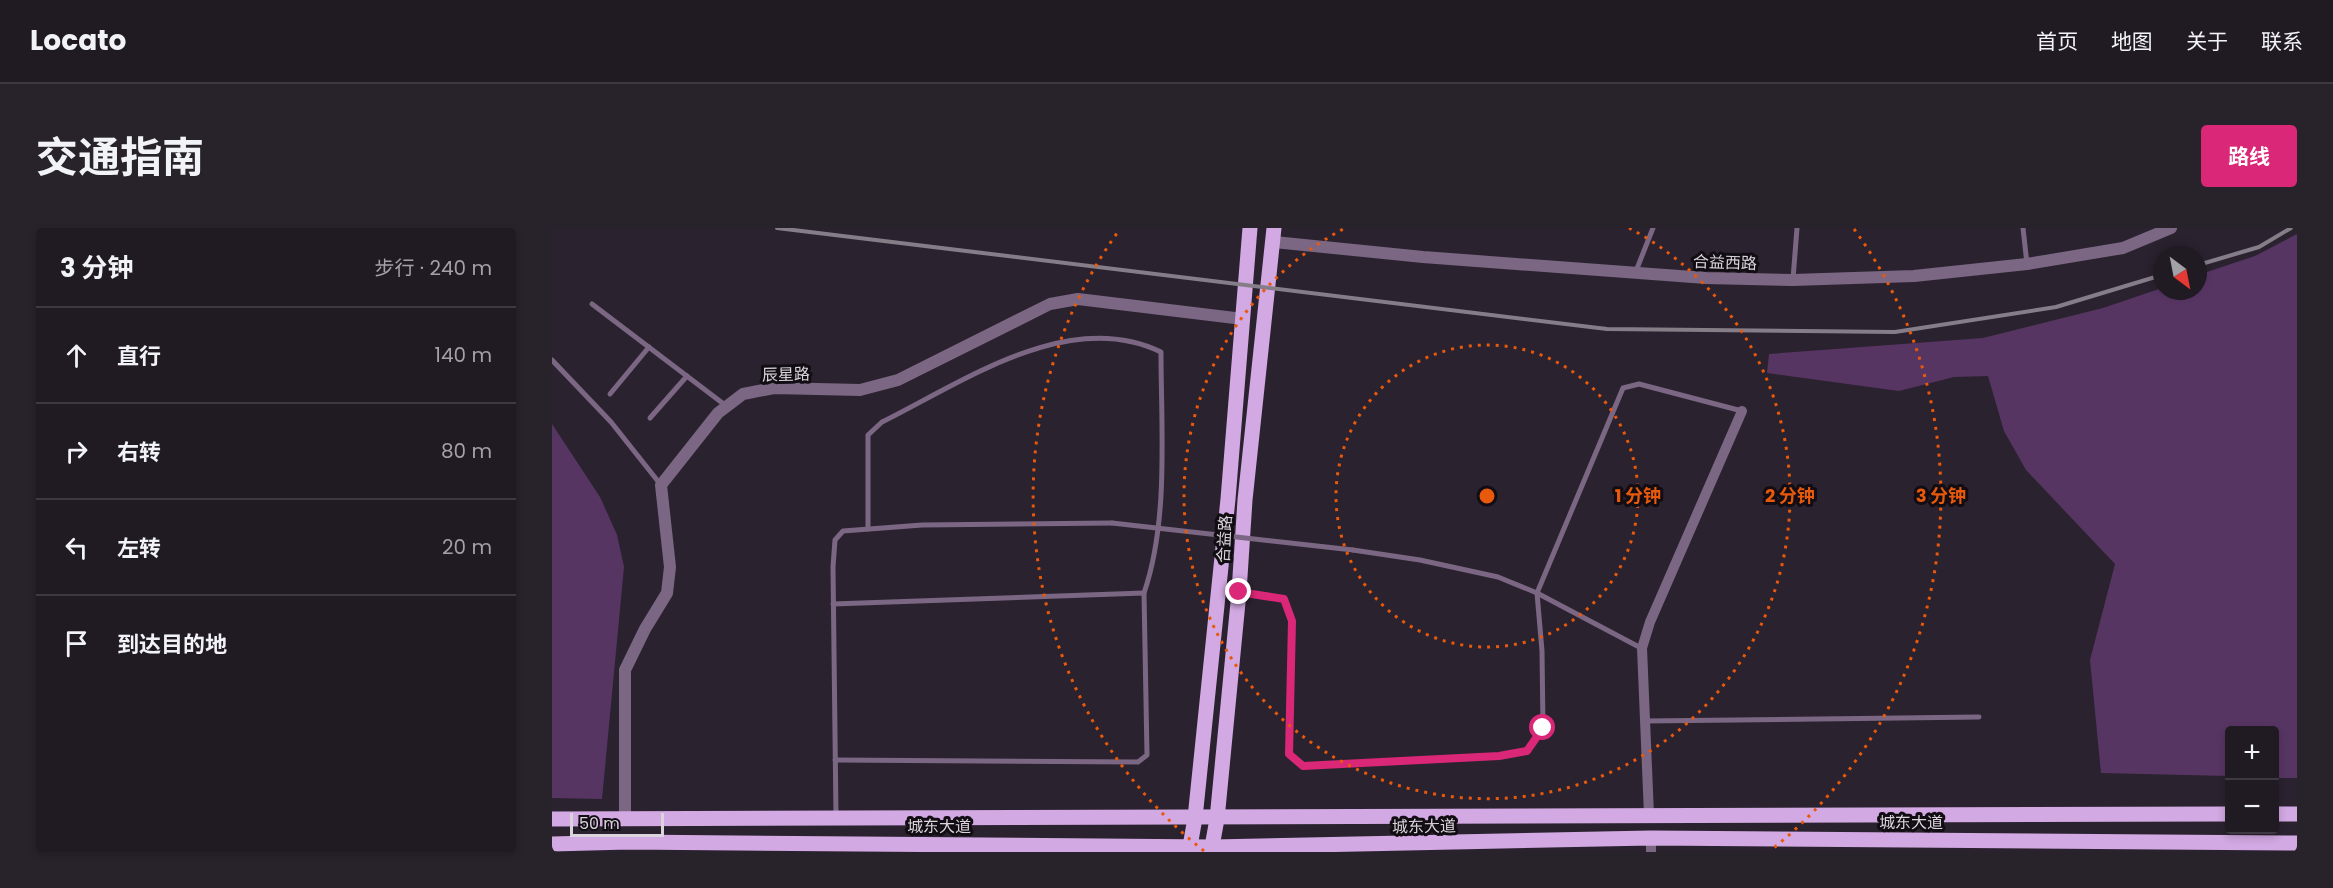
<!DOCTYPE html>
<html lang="zh">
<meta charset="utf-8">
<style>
body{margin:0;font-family:Poppins,"Noto Sans SC",sans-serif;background:#28232b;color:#f1f3f6}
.controls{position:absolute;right:18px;bottom:18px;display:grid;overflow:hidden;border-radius:6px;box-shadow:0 3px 9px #0003}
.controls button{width:54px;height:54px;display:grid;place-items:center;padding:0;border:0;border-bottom:2px solid #3d3841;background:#201a23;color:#f1f3f6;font:30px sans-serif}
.compass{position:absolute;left:1601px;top:18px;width:54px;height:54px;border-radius:50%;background:#201a23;box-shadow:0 3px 9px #0003;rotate:148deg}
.scale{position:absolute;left:18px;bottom:15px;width:94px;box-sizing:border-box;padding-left:6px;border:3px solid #dbd4dd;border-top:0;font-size:16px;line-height:21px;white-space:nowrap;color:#dbd4dd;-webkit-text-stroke:4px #110d13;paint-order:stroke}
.stop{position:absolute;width:18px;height:18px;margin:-14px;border:4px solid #db2777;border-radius:50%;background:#fff}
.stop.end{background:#db2777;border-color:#fff;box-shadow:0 2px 6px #0008}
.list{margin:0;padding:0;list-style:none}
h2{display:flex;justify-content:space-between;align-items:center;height:78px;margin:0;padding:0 24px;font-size:26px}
h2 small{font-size:20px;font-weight:400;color:#a2a1a6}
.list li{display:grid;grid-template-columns:39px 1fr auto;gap:18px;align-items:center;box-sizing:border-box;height:96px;padding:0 24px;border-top:2px solid #3d3841}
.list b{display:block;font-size:22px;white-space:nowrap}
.list em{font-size:20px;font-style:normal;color:#a2a1a6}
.icon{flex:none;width:33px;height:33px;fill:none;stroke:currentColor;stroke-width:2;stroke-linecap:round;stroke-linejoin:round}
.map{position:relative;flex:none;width:1745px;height:624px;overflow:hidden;border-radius:6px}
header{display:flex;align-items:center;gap:36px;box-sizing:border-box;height:84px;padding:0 30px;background:#201a23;border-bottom:2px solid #3d3841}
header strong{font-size:28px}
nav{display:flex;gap:33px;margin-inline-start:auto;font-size:21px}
.intro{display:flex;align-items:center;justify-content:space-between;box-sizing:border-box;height:144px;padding:0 36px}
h1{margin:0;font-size:42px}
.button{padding:15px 27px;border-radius:6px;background:#db2777;color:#fff;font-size:21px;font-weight:700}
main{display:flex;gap:36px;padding:0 36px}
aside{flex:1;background:#201a23;border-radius:6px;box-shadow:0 3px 9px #0003}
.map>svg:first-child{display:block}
.green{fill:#573563}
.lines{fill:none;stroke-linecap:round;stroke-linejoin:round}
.service{stroke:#7b6783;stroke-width:5}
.minor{stroke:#7b6783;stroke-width:10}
.tertiary{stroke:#7b6783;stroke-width:12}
.primary{stroke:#d2a9e2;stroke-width:15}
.rail{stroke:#857d88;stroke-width:4}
.service-bridge{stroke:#7b6783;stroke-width:5}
.route{stroke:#db2777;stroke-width:8}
.ring{fill:none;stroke:#e8590c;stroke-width:3;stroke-dasharray:3 6}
.labels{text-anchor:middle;stroke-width:6;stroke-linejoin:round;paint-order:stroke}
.street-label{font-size:16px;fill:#dbd4dd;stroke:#110d13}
.centre{fill:#e8590c;stroke:#110d13;stroke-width:3}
.ring-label{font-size:18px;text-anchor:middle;font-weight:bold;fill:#e8590c;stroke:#110d13;stroke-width:6;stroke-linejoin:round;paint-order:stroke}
</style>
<header>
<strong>Locato</strong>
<nav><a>首页</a><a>地图</a><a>关于</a><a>联系</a></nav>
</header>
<div class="intro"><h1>交通指南</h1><a class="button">路线</a></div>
<main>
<aside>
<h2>3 分钟<small>步行 · 240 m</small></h2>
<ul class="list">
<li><svg class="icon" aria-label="ahead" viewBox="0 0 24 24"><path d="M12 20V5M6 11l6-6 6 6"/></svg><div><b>直行</b></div><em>140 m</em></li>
<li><svg class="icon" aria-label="right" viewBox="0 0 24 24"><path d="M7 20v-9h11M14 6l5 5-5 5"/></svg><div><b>右转</b></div><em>80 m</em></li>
<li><svg class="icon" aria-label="left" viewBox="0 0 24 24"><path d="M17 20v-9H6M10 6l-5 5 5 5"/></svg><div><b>左转</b></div><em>20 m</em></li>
<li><svg class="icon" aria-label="arrive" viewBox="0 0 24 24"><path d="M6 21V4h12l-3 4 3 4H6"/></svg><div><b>到达目的地</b></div></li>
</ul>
</aside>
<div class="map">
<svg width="1745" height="624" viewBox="0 0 1745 624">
<rect width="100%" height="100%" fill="#2b222f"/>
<g class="green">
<path d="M1745,6V550H1723L1722,502H1678L1677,548L1549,545L1538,432L1563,336L1474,242L1452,203L1436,148L1402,149L1347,163L1215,145L1217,126L1431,110L1551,80L1610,60V63H1646V47L1703,28Z"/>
<path d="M0,196L48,269L65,307L72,339L50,571L0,570Z"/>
</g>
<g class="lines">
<g class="service">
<path d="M1471,0L1475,36"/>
<path d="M1084,43L1101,0"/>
<path d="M1241,51L1245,0"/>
<path d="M40,76L173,177"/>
<path d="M0,132L59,194L109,257"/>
<path d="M58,166L97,119"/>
<path d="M98,190L135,148"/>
<path d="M801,322L868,332L946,349L985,365L1089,420"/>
<path d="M689,365L732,371L740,393L737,526L751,538L947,528L975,523L991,500L990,423L985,365L1071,160L1087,156L1190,183"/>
<path d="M281,376L592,365"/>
<path d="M1093,493L1427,489"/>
<path d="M283,532L586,534L595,527L592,365C617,292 609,201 609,124C517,79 411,154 330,194L316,207V301"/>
<path d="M284,589L281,339L283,312L291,303L370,297L560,295"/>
</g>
<g class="minor">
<path d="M1097,587L1090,420L1098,394L1190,183"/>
<path d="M1099,624V610"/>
</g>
<g class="tertiary">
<path d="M722,14L871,29L1154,50L1241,52L1362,48L1475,36L1571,20L1619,0"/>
<path d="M73,591V442L93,401L115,365L118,339L109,257L166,185L191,166L222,160L308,162L346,152L498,76L526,71L691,91"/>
</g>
<g class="primary">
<path d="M1722,586H1745"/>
<path d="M0,591L1678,586"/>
<path d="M0,616L76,614L661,619L1099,610L1745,615"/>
<path d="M637,624L643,590L676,271L698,0"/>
<path d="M659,624L665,591L687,364L693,272L722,0"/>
</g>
<g class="rail">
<path d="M225,0L1055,101L1343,104L1504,79L1610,47"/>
<path d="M1646,37L1707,19L1739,0"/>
</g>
<path class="service-bridge" d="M560,295L801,322"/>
</g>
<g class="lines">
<path class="route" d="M687,364L732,371L740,393L737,526L751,538L947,528L975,523L991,500"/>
</g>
<g class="ring">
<circle cx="935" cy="268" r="151"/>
<path d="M1077 0A303 303 0 1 1 793 0"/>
<path d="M652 623A454 454 0 0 1 568 1M1302 1A454 454 0 0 1 1218 623"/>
</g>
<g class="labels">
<g class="street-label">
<text transform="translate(1173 34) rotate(2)" y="6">合益西路</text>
<text transform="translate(234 146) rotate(-1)" y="6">辰星路</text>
<text transform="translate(672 311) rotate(-87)" y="6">合益路</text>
<text x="1359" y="600">城东大道</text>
<text x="387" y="604">城东大道</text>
<text transform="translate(872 598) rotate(-1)" y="6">城东大道</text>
</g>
</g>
<circle cx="935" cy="268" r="9" class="centre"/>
<g class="ring-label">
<text x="1086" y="274">1 分钟</text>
<text x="1238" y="274">2 分钟</text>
<text x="1389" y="274">3 分钟</text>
</g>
</svg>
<div class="controls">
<button>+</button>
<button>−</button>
</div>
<svg class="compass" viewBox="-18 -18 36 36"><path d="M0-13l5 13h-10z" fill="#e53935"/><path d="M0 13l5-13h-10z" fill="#a2a1a6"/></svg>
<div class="scale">50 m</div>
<div class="stop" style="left:991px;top:500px"></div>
<div class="stop end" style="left:687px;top:364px"></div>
</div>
</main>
